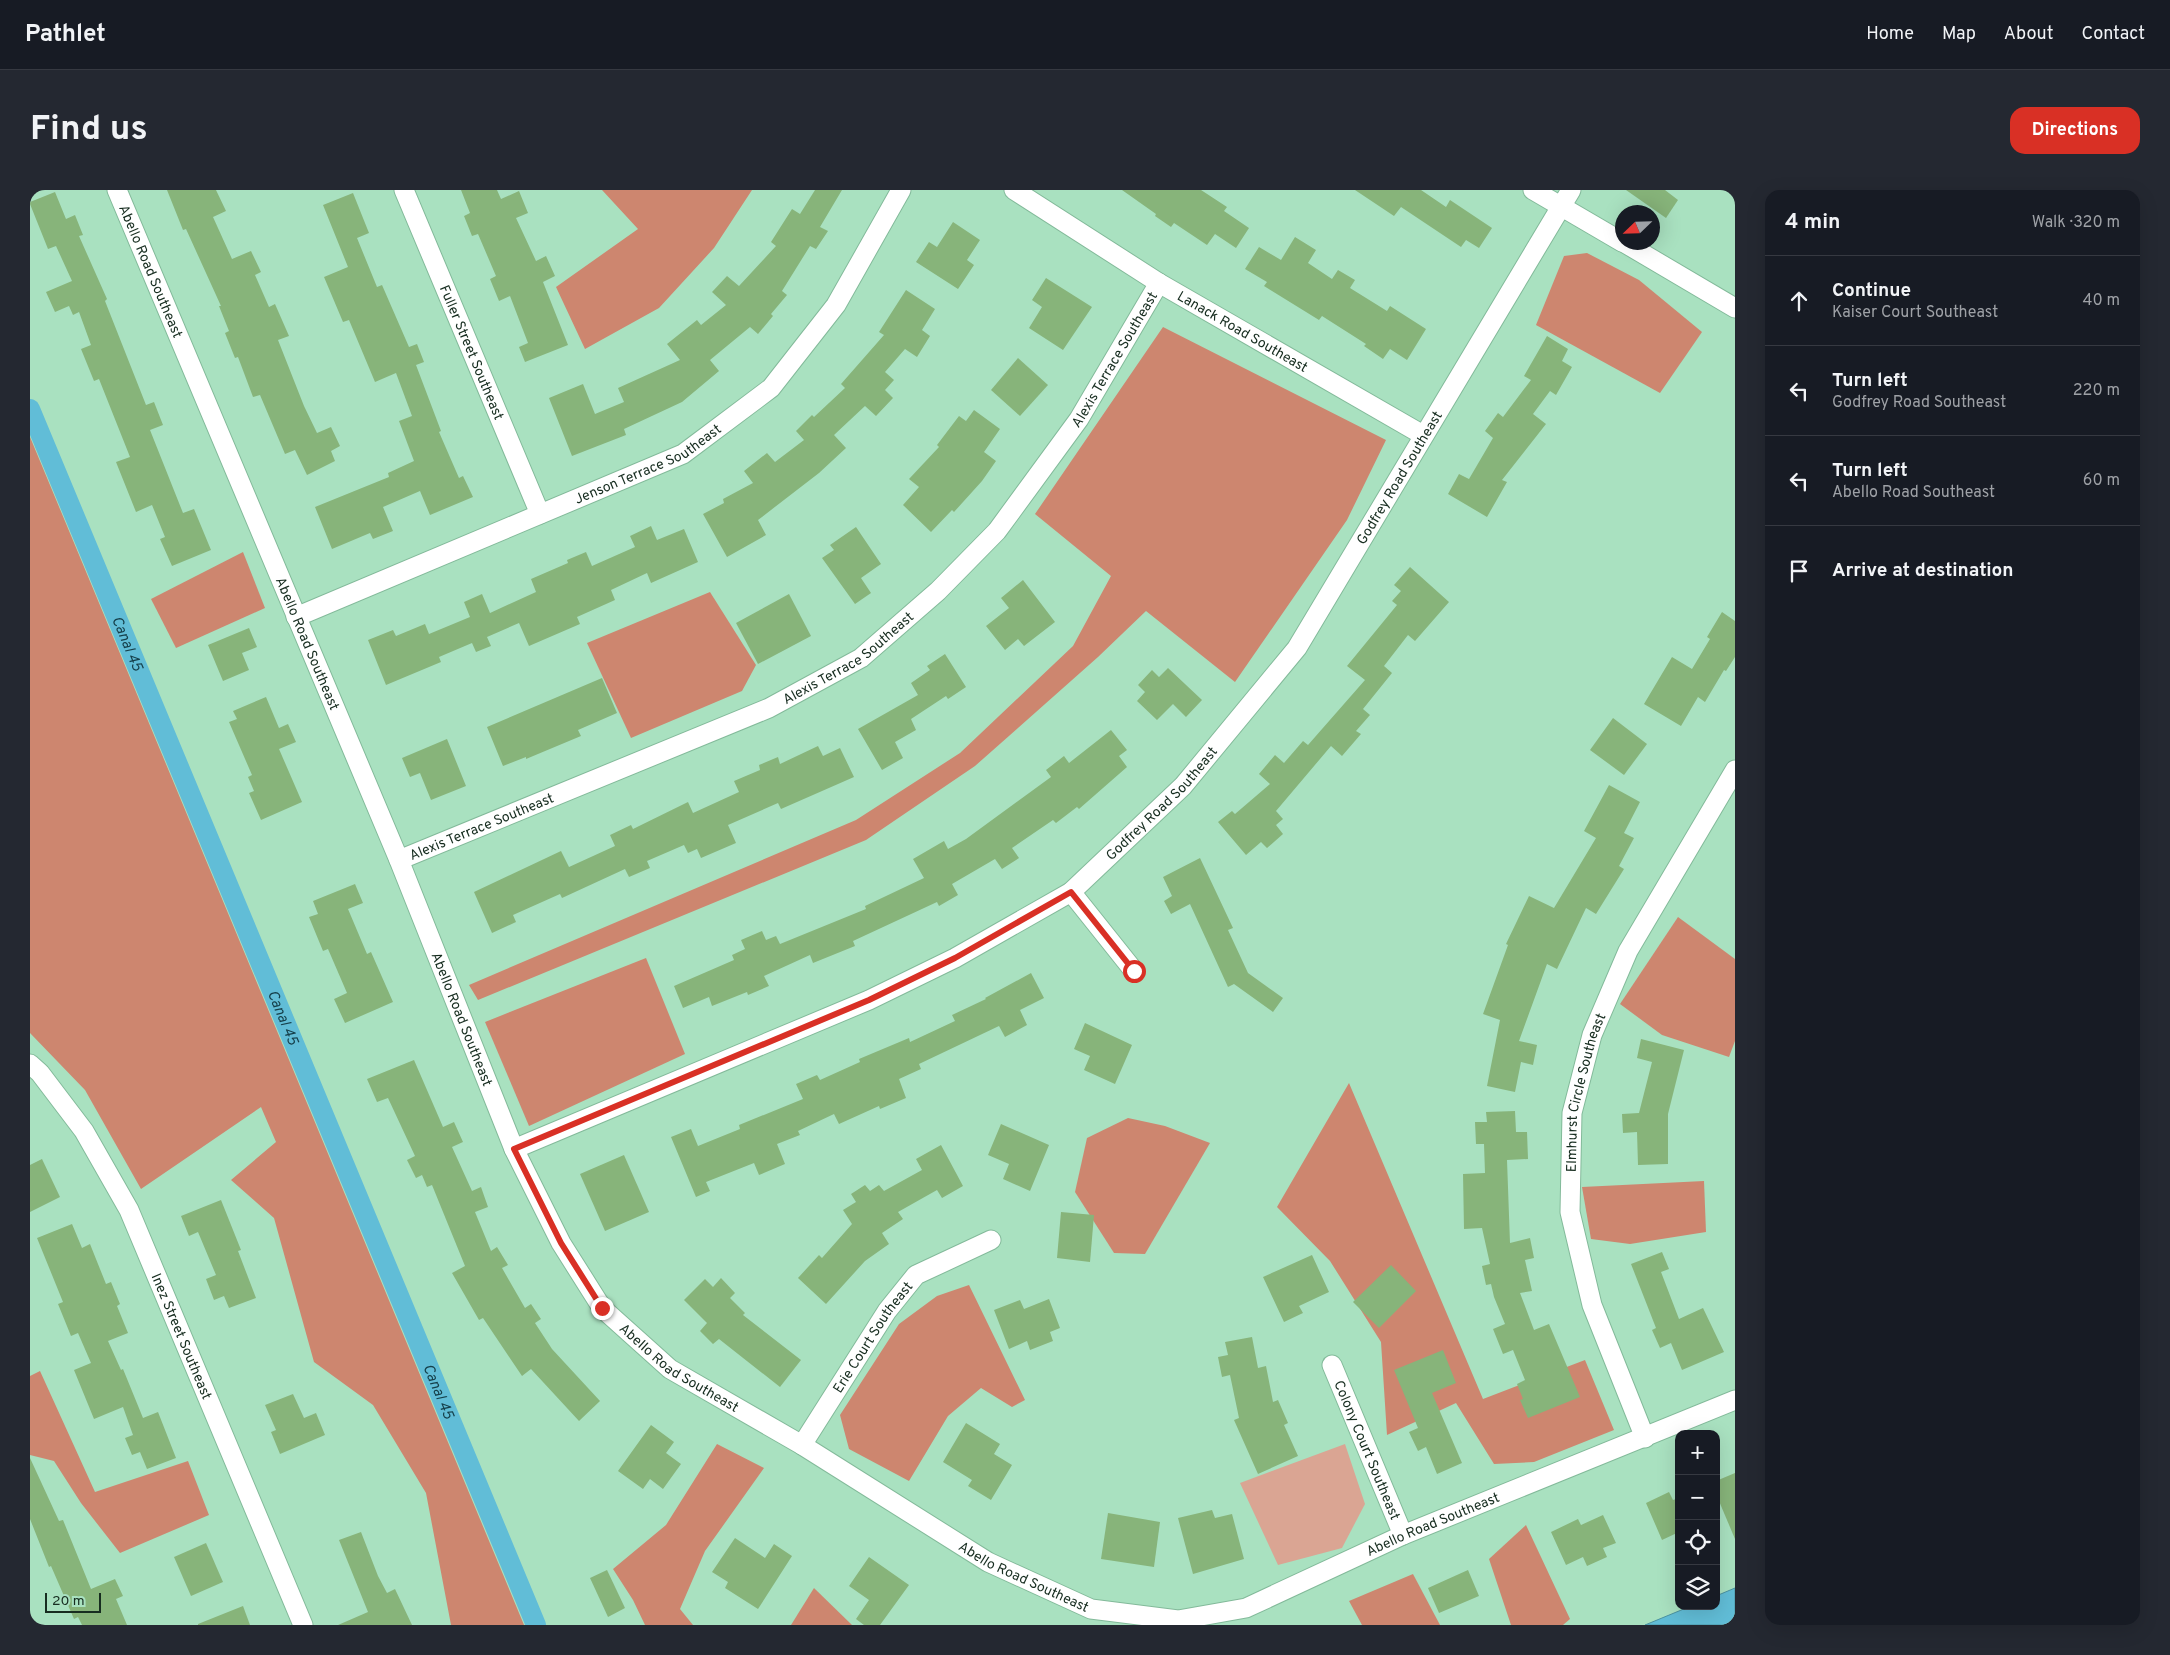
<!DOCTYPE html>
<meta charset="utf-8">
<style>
body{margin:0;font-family:Overpass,sans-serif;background:#242831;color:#f1f3f6}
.controls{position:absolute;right:15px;bottom:15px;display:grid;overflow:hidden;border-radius:10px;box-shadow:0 5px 20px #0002}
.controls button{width:45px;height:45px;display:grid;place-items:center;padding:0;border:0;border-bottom:1px solid #363941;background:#171b24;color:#f1f3f6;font:25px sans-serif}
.compass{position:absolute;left:1585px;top:15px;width:45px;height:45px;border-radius:50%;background:#171b24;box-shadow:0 5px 20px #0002;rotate:247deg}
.scale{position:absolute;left:15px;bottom:12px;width:56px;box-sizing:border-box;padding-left:5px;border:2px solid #172d20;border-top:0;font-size:14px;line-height:18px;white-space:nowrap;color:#172d20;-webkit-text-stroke:4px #a9e1c0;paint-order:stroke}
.stop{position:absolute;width:15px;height:15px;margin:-11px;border:4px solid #d93025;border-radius:50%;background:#fff}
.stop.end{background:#d93025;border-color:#fff;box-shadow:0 1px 5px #0008}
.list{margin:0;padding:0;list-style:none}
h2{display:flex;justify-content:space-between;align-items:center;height:65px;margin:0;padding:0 20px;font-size:21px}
h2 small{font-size:16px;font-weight:400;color:#9ea1a6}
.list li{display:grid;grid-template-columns:32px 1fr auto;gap:15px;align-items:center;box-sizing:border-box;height:90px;padding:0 20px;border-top:1px solid #363941}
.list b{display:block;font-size:19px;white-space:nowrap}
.list p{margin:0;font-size:16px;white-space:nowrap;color:#9ea1a6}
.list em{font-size:16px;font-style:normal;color:#9ea1a6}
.icon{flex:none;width:28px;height:28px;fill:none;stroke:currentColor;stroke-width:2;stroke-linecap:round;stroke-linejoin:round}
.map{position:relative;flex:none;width:1705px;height:1435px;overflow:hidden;border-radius:15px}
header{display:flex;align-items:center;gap:30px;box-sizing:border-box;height:70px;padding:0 25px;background:#171b24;border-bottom:1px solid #363941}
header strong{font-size:24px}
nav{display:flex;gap:28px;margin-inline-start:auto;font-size:18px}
.intro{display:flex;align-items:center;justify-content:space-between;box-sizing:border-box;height:120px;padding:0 30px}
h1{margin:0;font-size:35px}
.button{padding:12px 22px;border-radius:15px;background:#d93025;color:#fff;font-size:18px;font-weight:700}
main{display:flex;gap:30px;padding:0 30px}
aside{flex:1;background:#171b24;border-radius:15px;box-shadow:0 5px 20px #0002}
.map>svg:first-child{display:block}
.green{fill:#daa593}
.forest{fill:#cd866f}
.water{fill:#61bdd7;stroke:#4b92a0}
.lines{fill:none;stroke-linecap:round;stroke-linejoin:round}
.canal{stroke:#61bdd7;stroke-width:20}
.building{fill:#87b47a}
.street-casing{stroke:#83ba9a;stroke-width:21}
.street{stroke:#fff;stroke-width:19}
.route{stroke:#d93025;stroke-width:6}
.labels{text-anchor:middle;stroke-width:4.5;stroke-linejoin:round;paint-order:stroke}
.street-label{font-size:14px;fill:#172d20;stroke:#a9e1c0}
.water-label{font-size:15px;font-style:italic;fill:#16404b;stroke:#a9e1c0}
</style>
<header>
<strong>Pathlet</strong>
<nav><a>Home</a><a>Map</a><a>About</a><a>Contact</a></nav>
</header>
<div class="intro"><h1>Find us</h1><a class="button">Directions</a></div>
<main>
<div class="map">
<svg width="1705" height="1435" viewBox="0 0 1705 1435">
<rect width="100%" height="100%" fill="#a9e1c0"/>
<path class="green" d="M1315,1254L1335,1314L1312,1358L1248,1375L1210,1293Z"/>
<g class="forest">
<path d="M572,0H722L684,58L629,118L555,159L526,97L608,39Z"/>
<path d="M1557,63L1609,90L1672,142L1630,203L1506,135L1534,66Z"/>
<path d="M1133,137L1356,250L1317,330L1205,492L1116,421L1068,467L945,576L836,650L448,810L439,795L826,630L930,563L1043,456L1081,386L1005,324Z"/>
<path d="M0,247L494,1435H421L396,1303L343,1215L284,1172L244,1028L201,990L246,952L231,917L111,999L55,900L0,843Z"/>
<path d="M213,362L235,418L146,458L121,409Z"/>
<path d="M680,402L726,475L712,501L601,548L557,453Z"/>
<path d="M1648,727L1705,769V851L1699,867L1632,845L1590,814Z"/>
<path d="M616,768L655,864L499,936L455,832Z"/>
<path d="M1319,893L1453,1209L1555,1170L1584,1240L1504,1272L1464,1274L1426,1213L1357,1245L1351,1152L1300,1071L1247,1017Z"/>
<path d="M1098,928L1135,936L1180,953L1115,1064L1084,1063L1045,1002L1057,948Z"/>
<path d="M1674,991L1676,1042L1600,1054L1561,1049L1552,997Z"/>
<path d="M939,1095L995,1210L982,1217L951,1198L918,1226L879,1291L819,1259L810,1225L869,1134L907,1106Z"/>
<path d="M10,1181L65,1302L158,1271L179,1325L90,1363L51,1313L24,1271L0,1265V1186Z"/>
<path d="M687,1254L734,1278L675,1361L650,1419L663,1435H615L603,1410L583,1379L636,1335Z"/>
<path d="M1496,1335L1540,1429L1533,1435H1481L1459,1369Z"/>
<path d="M1383,1384L1410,1435H1332L1319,1411Z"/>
<path d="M784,1398L822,1435H761Z"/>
</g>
<path class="water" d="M1705,1398V1435H1615L1661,1416H1686V1406Z"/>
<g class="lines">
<path class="canal" id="s1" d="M0,219L506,1435"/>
</g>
<g class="building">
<path d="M137,0H186L196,21L183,27L202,69L221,61L231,82L225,85L239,117L245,114L259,146L248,150L274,216L287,243L301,237L310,256L301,261L305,271L277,285L265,260L255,264L230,205L223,207L208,167L205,168L195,143L199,141L189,116H191L156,39L153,40Z"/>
<path d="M431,0H467L471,9L489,1L498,23L486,28L506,71L516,66L525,86L513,92L538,155L495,172L489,157L498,153L480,106L469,111L460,89L466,86L448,44L442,46L434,26L440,23Z"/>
<path d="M785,0H812L790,37L798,41L786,59L780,56L752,101L757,105L741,124L743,126L728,144L720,137L680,170L689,181L652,212L594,239L596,245L542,266L519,208L553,194L565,224L594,212L588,198L650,170L637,154L667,130L671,135L696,115L682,102L697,86L709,96L746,56L741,52L762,19L770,24Z"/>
<path d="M1092,0H1171L1197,17L1194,21L1219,38L1206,58L1185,44L1177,55L1144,33L1141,37L1125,26L1126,24Z"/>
<path d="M1325,0H1391L1416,17L1420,10L1462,38L1449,58L1436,50L1431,57L1371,17L1364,26Z"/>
<path d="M1596,0H1635L1648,10L1636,28Z"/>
<path d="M25,2L36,29L45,25L53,45L49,46L77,109L75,111L116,215L124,212L133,235L120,240L153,323L164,319L181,360L142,376L130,349L135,347L122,315L106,322L86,272L100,267L69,189L64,191L51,159L61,155L49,122L43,125L39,116L25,122L16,102L42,91L26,56L18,59L0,14V12Z"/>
<path d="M323,3L339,43L327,48L347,97L352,95L379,157L387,154L394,172L386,175L411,241L409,242L429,288L433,286L443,307L400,325L390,301L353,317L363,341L343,349L340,343L302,359L285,317L359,287L358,283L384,271L369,231L382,226L366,183L345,192L319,130L313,132L294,87L318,77L293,15Z"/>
<path d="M923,32L950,50L937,70L944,75L928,99L886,72L899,52L907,57Z"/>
<path d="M1265,47L1286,60L1278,73L1302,89L1308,80L1325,90L1320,98L1357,121L1360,116L1396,139L1377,170L1360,159L1353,169L1334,156L1336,154L1292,126L1289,130L1234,96L1237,92L1215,79L1229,57L1251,70Z"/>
<path d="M1016,88L1062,117L1033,160L999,138L1012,117L1002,110Z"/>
<path d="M876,100L905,119L892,140L900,146L887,167L875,159L855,182L864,190L855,200L863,208L846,226L835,216L804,245L816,258L789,283L728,330L736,345L697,367L673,324L694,313L693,309L723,293L714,281L737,263L745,272L774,250L766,241L782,225L784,227L815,198L811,194L854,145L849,142Z"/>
<path d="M1517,146L1538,159L1532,171L1542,177L1526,205L1520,201L1503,224L1516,234L1472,290L1477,292L1457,327L1418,304L1429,284L1439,289L1463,248L1455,241L1468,223L1473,227L1501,190L1494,186Z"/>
<path d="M988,168L1018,195L990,226L961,200Z"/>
<path d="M944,220L970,239L954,262L966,271L952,291L924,322L922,320L901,342L873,315L889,297L879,289L909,257L907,255L929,226L936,231Z"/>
<path d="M621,336L627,350L654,339L668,372L621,393L617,383L581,400L585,410L547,427L550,434L499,456L489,433L457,447L461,456L446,462L442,453L409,467L411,472L356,495L338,450L363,440L366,446L395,434L399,444L440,427L434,412L452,404L460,423L506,402L501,389L538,373L537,370L556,362L562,376L605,357L600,346Z"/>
<path d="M826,337L851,374L831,388L841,403L825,414L792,368L804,360L800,355Z"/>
<path d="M1380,377L1419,412L1385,451L1378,445L1354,476L1362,483L1333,519L1340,525L1326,541L1331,544L1312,566L1301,556L1246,621L1253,629L1246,635L1253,644L1237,658L1231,652L1216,665L1188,632L1202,621L1205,624L1240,594L1229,584L1245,565L1254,573L1273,551L1278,555L1335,490L1317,476L1367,415L1362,411L1371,401L1364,395Z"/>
<path d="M993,390L1025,432L994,456L988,449L975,460L956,436L979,418L971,408Z"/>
<path d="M759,404L781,446L728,474L706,433Z"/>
<path d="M1692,422L1705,431V467L1696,481L1694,480L1675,512L1668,507L1651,536L1614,514L1642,467L1662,479L1680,449L1677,447Z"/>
<path d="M219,438L227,457L212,463L219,480L193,491L178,455Z"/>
<path d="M915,464L936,497L918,509L916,506L881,529L886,540L865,552L873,568L852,580L828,539L888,505L881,493L900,480L897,476Z"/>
<path d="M1138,478L1172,510L1156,527L1143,514L1127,530L1107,511L1115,502L1108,495L1122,480L1129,487Z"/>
<path d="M572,488L587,523L548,540L551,546L496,569V567L473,576L457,537Z"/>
<path d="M236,507L249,538L258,534L266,552L249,559L272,612L231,630L219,603L224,601L218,587L222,585L199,532L207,529L203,521Z"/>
<path d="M1583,528L1617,554L1594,585L1560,560Z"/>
<path d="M1081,540L1097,560L1089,566L1097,577L1049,619L1047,617L1026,633L1023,630L982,658L989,668L972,679L965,669L922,694L928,705L909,716L907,712L823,751L825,756L783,773L780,765L734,786L739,796L718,805L717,802L682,816L679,807L653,818L644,796L704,770L702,765L715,759L711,750L732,741L736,750L746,746L750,754L836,719L835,716L894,688L883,669L914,651L918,659L936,649L1021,587L1016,580L1034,566L1039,573Z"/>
<path d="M417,549L436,596L401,610L390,583L380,587L372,568Z"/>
<path d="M788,556L793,566L810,558L824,587L751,619L748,613L698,635L706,653L671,668L667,659L658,663L654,655L617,671L620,678L599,687L595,679L532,708L530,704L483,725L486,732L462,743L444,702L531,661L539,677L585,656L580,645L601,635L603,639L658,612L663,623L709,602L704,591L730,580L729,575L748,567L750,574Z"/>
<path d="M1579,595L1610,612L1594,643L1604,648L1589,676L1594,679L1566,724L1556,718L1527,779L1517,774L1489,851L1507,855L1503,875L1491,872L1485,902L1457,896L1470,830L1453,824L1478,755L1476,754L1499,706L1524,718L1566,648L1554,641Z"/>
<path d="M1170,668L1203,738L1198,740L1218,783L1253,808L1243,822L1204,794L1198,797L1160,714L1141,724L1134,711L1142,706L1133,687Z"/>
<path d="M325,694L333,713L318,719L337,764L341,762L363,812L315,833L304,809L317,803L298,759L293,761L279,727L288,724L283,711Z"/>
<path d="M1001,783L1014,808L990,820L997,835L975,847L969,836L889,874L891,879L869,889L876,908L850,919L849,916L809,934L804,924L768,941L770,945L747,954L755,974L729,985L724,973L676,992L680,1001L666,1007L641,947L661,939L668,956L710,939L709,935L773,909L766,894L787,885L790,890L830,872L829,869L879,848L880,852L925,831L922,825L956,809L955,808Z"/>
<path d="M1055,833L1102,855L1085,894L1054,880L1060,866L1044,859Z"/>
<path d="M1611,849L1654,860L1638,924V974L1608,975L1607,942L1593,943L1592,924L1609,923L1622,872L1607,868Z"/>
<path d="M384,870L413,937L424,932L433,952L422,957L442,1001L451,997L458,1017L445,1022L461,1061L467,1057L478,1075L472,1078L495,1118L501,1114L511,1129L505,1133L522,1159L570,1211L549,1231L501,1179L492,1186L453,1128L449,1130L422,1083L435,1076L402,995L397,997L392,985L386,988L377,970L385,966L358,908L347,912L337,889Z"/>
<path d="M1485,921L1486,942H1497L1498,969L1477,970L1480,1053L1500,1048L1504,1068L1495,1070L1502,1101L1490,1103L1504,1140L1519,1134L1550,1207L1498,1228L1490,1210L1493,1209L1487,1194L1495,1190L1483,1160L1473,1164L1463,1139L1475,1134L1464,1107L1461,1094L1456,1095L1452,1076L1460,1074L1452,1038L1434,1039L1433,984L1455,983L1454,954H1446L1445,932H1457L1456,922Z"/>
<path d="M971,934L1019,955L1000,1001L973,989L979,974L958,965Z"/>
<path d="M911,955L933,996L912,1008L907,1000L868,1022L873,1029L852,1043L859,1054L835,1071L796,1114L768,1088L789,1065L792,1068L822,1034L813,1020L826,1012L821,1004L835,995L840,1001L849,995L854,1001L892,980L886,969Z"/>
<path d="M594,965L619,1022L575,1041L550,984Z"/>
<path d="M12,969L30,1007L0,1022V975Z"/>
<path d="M191,1010L211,1060L208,1061L226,1108L199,1118L194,1106L184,1110L176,1089L186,1085L168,1042L159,1046L151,1026Z"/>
<path d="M1031,1022L1064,1025L1060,1072L1027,1068Z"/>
<path d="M42,1034L52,1058L60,1054L76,1094L81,1092L90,1114L87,1116L98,1143L78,1151L91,1180L93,1179L113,1228L128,1222L146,1268L117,1279L110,1262L102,1265L95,1248L103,1245L93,1217L64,1229L44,1180L61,1173L48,1143L41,1146L28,1114L33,1112L7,1048Z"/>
<path d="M1632,1062L1639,1079L1631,1082L1649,1129L1673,1118L1694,1162L1652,1180L1641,1153L1630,1158L1622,1140L1626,1138L1601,1074Z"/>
<path d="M1282,1065L1299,1102L1269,1116L1273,1123L1254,1132L1233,1087Z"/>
<path d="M1361,1075L1386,1101L1349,1138L1323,1112Z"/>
<path d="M691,1088L705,1103L700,1108L715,1123L713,1125L771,1170L750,1197L689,1149L683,1154L670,1141L677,1133L654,1110L675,1089L683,1097Z"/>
<path d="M1019,1109L1030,1138L1020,1142L1023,1151L1000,1160L997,1151L979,1159L964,1120L990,1110L994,1119Z"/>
<path d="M1222,1147L1228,1178L1236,1176L1243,1212L1248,1210L1258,1233L1254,1235L1268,1266L1228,1284L1204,1230L1209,1228L1200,1185L1192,1187L1188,1167L1198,1165L1195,1152Z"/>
<path d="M1413,1160L1426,1193L1402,1203L1432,1273L1407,1284L1396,1257L1388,1261L1379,1242L1388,1238L1364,1180Z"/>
<path d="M263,1204L274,1228L286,1223L295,1245L250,1264L241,1242L246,1240L235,1215Z"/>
<path d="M936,1233L970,1254L964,1264L982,1275L961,1310L938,1296L942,1290L913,1272Z"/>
<path d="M621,1235L644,1252L636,1263L651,1274L633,1299L620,1289L613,1299L588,1281Z"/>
<path d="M0,1268L29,1331L33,1330L61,1399L85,1389L93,1406L86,1409L97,1435H52L48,1427L44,1429L21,1376L19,1377L0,1329Z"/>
<path d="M1705,1283V1349L1686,1304V1291Z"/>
<path d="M1639,1302L1643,1310L1649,1308V1342L1632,1350L1616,1313Z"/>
<path d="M1182,1320L1185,1328L1202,1324L1214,1369L1163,1384L1148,1328Z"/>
<path d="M1078,1323L1130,1332L1124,1377L1071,1369Z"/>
<path d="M1573,1325L1586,1353L1573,1358L1577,1367L1557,1376L1553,1367L1536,1375L1521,1342L1548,1329L1551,1335Z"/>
<path d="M331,1342L348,1386L357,1403L365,1399L382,1435H308L338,1422L309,1350Z"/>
<path d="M705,1348L735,1368L744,1354L762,1366L728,1419L695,1398L698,1392L682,1382Z"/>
<path d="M176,1353L193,1392L161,1406L144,1367Z"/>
<path d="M839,1367L879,1395L850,1435H834L826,1429L839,1410L819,1396Z"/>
<path d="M577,1380L595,1418L578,1427L560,1388Z"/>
<path d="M1438,1380L1449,1406L1409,1423L1398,1398Z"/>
<path d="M213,1416L220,1435H168V1434Z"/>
</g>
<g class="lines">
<defs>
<g id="street">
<path id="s2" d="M87,0L369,670L484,959L531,1053L572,1118L640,1179L772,1255L958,1372L1061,1419L1148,1430L1216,1418L1373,1345L1705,1210"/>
<path id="s3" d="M374,0L510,324"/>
<path id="s4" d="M984,0L1129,93L1393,245"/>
<path d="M1503,0L1592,52"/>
<path d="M1593,52L1705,118"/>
<path id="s5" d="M266,427L653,264L741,198L806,115L871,0"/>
<path id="s6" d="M369,670L739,518L831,468L908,401L967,341L1049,229L1129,93"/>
<path d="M1041,702L1104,781"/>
<path id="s7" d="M0,874L10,883L54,941L99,1020L273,1435"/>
<path id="s8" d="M484,959L839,810L925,768L1041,702L1153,596L1267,458L1541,0"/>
<path id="s9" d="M1302,1175L1373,1345"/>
<path id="s10" d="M1615,1248L1562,1115L1540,1022L1542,923L1562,845L1598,761L1705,580"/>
<path id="s11" d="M772,1255L857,1121L886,1085L961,1050"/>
</g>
</defs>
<use href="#street" class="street-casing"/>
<use href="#street" class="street"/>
</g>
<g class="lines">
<path class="route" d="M572,1118L531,1053L484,959L839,810L925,768L1041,702L1104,781"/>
</g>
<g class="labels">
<g class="street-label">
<text dy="5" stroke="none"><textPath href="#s2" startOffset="88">Abello Road Southeast</textPath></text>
<text dy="5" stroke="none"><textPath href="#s4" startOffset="269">Lanack Road Southeast</textPath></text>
<text dy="5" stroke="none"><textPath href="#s3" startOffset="176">Fuller Street Southeast</textPath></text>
<text dy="5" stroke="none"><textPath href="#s6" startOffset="899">Alexis Terrace Southeast</textPath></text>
<text dy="5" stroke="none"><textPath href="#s5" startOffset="384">Jenson Terrace Southeast</textPath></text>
<text dy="5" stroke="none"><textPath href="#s8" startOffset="1146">Godfrey Road Southeast</textPath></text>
<text dy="5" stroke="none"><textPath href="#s2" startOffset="492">Abello Road Southeast</textPath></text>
<text dy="5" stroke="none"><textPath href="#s6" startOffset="494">Alexis Terrace Southeast</textPath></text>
<text dy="5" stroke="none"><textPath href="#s8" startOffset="741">Godfrey Road Southeast</textPath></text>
<text dy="5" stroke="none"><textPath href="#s6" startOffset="89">Alexis Terrace Southeast</textPath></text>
<text dy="5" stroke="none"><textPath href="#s2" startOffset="898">Abello Road Southeast</textPath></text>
<text dy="5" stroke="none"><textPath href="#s10" startOffset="360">Elmhurst Circle Southeast</textPath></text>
<text dy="5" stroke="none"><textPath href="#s7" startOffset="314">Inez Street Southeast</textPath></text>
<text dy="5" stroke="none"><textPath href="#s11" startOffset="129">Erie Court Southeast</textPath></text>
<text dy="5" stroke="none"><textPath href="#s2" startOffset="1318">Abello Road Southeast</textPath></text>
<text dy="5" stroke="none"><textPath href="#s9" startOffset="92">Colony Court Southeast</textPath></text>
<text dy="5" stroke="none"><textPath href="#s2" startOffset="2158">Abello Road Southeast</textPath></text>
<text dy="5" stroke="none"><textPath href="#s2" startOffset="1722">Abello Road Southeast</textPath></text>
</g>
<g class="water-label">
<text dy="5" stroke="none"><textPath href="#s1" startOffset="254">Canal 45</textPath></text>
<text dy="5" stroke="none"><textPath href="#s1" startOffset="659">Canal 45</textPath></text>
<text dy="5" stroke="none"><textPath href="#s1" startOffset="1064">Canal 45</textPath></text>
</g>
</g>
</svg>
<div class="controls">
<button>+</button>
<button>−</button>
<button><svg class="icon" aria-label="locate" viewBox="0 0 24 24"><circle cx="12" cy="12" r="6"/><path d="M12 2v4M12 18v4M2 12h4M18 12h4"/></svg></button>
<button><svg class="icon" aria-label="layers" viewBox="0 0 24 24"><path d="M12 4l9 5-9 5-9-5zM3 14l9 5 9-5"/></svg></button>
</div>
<svg class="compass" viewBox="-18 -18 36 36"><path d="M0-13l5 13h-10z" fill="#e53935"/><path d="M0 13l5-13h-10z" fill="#9ea1a6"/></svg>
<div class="scale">20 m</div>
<div class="stop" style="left:1104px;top:781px"></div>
<div class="stop end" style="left:572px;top:1118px"></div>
</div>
<aside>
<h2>4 min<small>Walk · 320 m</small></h2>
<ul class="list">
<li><svg class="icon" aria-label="ahead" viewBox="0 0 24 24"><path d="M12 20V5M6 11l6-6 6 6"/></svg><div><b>Continue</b><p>Kaiser Court Southeast</p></div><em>40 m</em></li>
<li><svg class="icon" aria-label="left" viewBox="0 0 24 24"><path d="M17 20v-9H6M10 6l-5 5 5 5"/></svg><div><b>Turn left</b><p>Godfrey Road Southeast</p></div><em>220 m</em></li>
<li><svg class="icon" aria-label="left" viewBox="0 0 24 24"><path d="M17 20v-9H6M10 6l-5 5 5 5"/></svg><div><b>Turn left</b><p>Abello Road Southeast</p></div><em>60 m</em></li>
<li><svg class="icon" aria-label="arrive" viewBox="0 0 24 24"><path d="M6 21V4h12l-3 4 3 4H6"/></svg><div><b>Arrive at destination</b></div></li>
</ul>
</aside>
</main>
